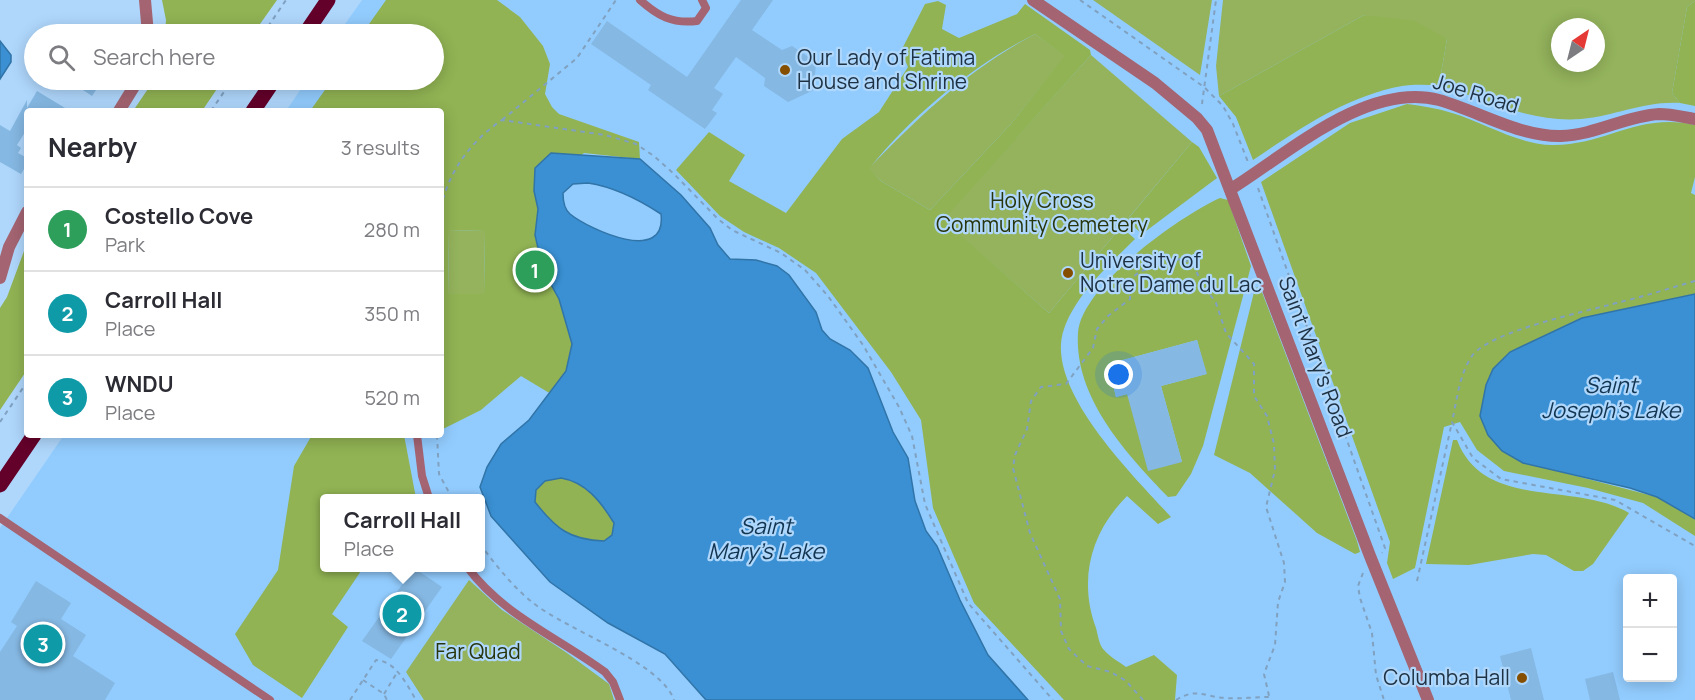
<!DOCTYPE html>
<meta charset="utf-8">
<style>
body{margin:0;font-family:Manrope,sans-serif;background:#f7f7f7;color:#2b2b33}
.controls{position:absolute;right:18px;bottom:18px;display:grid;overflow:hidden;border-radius:6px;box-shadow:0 3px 15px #0003}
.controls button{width:54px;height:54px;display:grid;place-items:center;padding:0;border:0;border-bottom:2px solid #e1e1e2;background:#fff;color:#2b2b33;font:30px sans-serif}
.compass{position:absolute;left:1551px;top:18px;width:54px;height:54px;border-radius:50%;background:#fff;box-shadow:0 3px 15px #0003;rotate:35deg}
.you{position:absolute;left:1119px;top:375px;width:21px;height:21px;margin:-15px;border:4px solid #fff;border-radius:50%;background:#1a73e8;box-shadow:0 0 0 9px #1a73e833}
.badge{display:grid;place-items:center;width:39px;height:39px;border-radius:50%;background:#ea580c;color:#fff;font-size:20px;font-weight:700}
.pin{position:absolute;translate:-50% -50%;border:3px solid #fff;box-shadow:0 2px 6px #0006}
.popup{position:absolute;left:320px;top:494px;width:165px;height:78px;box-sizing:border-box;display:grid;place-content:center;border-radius:6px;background:#fff;filter:drop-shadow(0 2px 4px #0005);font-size:20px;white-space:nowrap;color:#7c7c81}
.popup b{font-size:22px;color:#2b2b33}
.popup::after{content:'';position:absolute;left:50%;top:100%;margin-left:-12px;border:12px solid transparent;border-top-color:#fff}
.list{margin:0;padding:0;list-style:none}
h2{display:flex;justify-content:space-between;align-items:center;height:78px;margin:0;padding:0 24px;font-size:26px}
h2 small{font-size:20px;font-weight:400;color:#7c7c81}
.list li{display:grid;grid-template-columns:39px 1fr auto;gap:18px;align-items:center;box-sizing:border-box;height:84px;padding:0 24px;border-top:2px solid #e1e1e2}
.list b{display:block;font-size:22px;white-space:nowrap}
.list p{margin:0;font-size:20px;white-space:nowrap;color:#7c7c81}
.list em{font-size:20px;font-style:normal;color:#7c7c81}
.icon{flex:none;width:33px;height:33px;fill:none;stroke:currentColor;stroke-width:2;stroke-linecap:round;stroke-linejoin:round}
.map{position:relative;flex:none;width:1695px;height:700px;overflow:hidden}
.search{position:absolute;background:#fff;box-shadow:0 3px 15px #0003;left:24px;top:24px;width:420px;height:66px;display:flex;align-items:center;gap:15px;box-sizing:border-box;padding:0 21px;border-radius:33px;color:#7c7c81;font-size:22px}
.panel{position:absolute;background:#fff;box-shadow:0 3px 15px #0003;left:24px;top:108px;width:420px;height:330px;border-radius:6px}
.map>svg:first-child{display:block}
.built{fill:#92ccfe;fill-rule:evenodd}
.green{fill:#94b35c;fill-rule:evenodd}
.forest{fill:#91b353;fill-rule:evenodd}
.water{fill:#3a90d3;stroke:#3174a8;stroke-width:1.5;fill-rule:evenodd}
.building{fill:#85b8e3}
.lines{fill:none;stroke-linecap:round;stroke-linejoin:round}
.path{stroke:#80a1c0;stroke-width:2;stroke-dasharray:4.5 4.5;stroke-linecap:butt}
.lane{stroke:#a46472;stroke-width:8}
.street{stroke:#a46472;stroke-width:12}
.primary{stroke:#64012a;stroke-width:15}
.poi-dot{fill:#864f00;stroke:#afd7fc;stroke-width:2}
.labels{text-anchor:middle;stroke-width:4.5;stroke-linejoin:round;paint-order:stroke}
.poi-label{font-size:21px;fill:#1d3143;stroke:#afd7fc;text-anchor:start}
.street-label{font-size:21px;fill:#1d3143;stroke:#afd7fc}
.park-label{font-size:21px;fill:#28360d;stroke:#afd7fc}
.water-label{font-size:22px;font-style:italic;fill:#123551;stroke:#afd7fc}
</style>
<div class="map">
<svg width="1695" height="700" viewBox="0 0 1695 700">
<rect width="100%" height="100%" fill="#afd7fc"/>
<path class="built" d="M362,0H1695V700H0V528L64,435H441V111H286L307,80H434V34H338ZM1560,27H1596V63H1560ZM324,498H480V568H324ZM1628,578H1672V678H1628Z"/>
<g class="green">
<path d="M1093,0H1212L1200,75Z"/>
<path d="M1223,0H1695V1L1687,7L1672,93L1680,103C1643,101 1616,116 1581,119C1531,123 1485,99 1439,85L1447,39L1364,15L1219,96L1216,66ZM1560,27H1596V63H1560Z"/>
<path d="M1035,34L1066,56L1010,125L930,210L881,181L868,169C918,117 970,68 1035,34Z"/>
<path d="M1091,55L1192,142L1049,313L942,220Z"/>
<path d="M449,230L485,231L484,295L448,294Z"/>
<path d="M469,580L502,610L567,653L609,684L614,700H424L406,672Z"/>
</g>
<g class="forest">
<path d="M162,0H277L253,34H165L166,20Z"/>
<path d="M386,0H497L520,17L543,46L550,64L545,94L552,107L559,114L639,142L640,159L584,153L534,191L538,209L535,236L543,270L559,299L572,344L567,370L551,394L521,376L481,410L441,430V111H310L332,80H434V34H362ZM449,230L485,231L484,294H448Z"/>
<path d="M938,1L946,5L942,29L959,38L1017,14L1025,4L1090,50L1091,55L943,220L1049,313L1121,227L1135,239C1110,264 1076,294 1064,329C1043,388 1134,476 1171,517L1158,524L1127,496C1091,532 1078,579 1096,628C1098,635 1099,645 1104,650C1109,656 1119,662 1126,667L1154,655L1177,675L1175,700H1064L974,603L933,508L921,420L891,372L816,273L779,248L744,232L720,216L676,170L709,132L745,155L729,181L786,213L842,139L879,112L908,67L901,51L925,4ZM1035,34L1065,56L1010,125L930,210L881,181L869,169C912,115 973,65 1035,34Z"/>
<path d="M1695,1V106L1680,103L1672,93L1687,7Z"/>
<path d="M1364,15L1414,21L1447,39L1439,85C1427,85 1413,84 1402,86C1347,96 1299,129 1253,160L1236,117L1219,96Z"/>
<path d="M154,80H223L202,111H133Z"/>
<path d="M1407,104C1422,106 1437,108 1452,113C1483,122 1519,145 1552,145C1604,146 1639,112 1695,125V177L1691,193L1695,195V294L1582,318L1510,352L1493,369L1553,470L1657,497L1695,519V536L1643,503L1588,488L1504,471L1477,450L1460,422L1444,427L1415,568L1393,579L1387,563L1390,542L1261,182L1350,123Z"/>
<path d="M1192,142L1199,147L1217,178L1142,234L1127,220Z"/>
<path d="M1220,198L1228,200L1251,266L1203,446L1191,474L1176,496L1168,497C1127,454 1074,398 1078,333C1081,286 1180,216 1220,198ZM1197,340L1206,374L1161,386L1182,462L1127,394L1116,397L1108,364Z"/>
<path d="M27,243V370L0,410V308L7,297Z"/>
<path d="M1260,287L1357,541L1360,552L1355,554L1317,533L1250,473L1214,455L1255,288Z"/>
<path d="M312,435H404L416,498H324V568H363L332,614L348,627L302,698L253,665L235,634L278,570L294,466Z"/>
<path d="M1453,440H1457C1484,511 1575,481 1629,513L1593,564L1583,571H1574L1546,555L1533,554L1469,565L1426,564Z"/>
<path d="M561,478C587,482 600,502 614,523L612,535L604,541C569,540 557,529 535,502L536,490L545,481Z"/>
</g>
<g class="water">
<path d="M0,41L11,55V62L0,79Z"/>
<path d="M551,153L640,159L681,195L710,228L718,245L730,259L756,260L777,266L789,275L816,312L822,330L830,339L850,350L868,368L893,432L908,458L915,501L926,531L937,546L960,600L988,655L1028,700H706L665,654L608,623L550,582L491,516L480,487L487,467L501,444L529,420L566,371L572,344L559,299L543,270L535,235L538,209L534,191L535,168ZM588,183C615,187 638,199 661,214C667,265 590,230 570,214C564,209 563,201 563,193L573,184ZM561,478C586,482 601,502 614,523L612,535L604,541C570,540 556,529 535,502L536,490L545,481Z"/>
<path d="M1695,294V519L1657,497L1630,488L1523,463L1502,451L1488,435L1480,416L1486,385L1493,369L1510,352L1582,318Z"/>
</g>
<g class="building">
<path d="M741,0H773L752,30L782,50L792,46L816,62L814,90L788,102L764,86L765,78L736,57L714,88L723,94L712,110L717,113L705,129L648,90L651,85L591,44L607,21L687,77Z"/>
<path d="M68,80H94L100,84L92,96Z"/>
<path d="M37,91L70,111H27V129L17,145L21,148L18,153L27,158V164L21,174L0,162V125L10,131L27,100V108Z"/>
<path d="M1197,340L1207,374L1161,386L1182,462L1148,471L1127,394L1116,397L1108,364Z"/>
<path d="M414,568L442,587L391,659L362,641Z"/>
<path d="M36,581L71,603L61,619L86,635L73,656L115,683L105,700H0V652L17,626L11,622Z"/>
<path d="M1531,648L1544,700H1511L1500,656Z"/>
<path d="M1613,672L1620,700H1590L1585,679Z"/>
</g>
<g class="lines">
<g class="path">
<path d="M1080,0L1204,87L1223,106L1233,124L1248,162"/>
<path d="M263,34L286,0"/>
<path d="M1202,104L1216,0"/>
<path d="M211,111L232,80"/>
<path d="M502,120L577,58L616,0"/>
<path d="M1258,188L1385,548L1382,553"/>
<path d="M441,208C448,172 471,141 502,120L605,135L636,144L654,156L674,174L718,219L732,230L781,253L805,270L828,296L863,345L899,407L912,436L925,504L968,603L1053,700"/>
<path d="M1695,281C1670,288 1646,296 1620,302C1589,311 1489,331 1472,356C1459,375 1457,400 1452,422L1473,458L1501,479L1615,500L1695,546"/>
<path d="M0,422L27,382"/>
<path d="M437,435L439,474L452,498"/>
<path d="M480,544C495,564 512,586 532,602C566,630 661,662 674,700"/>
<path d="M1363,573L1358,586L1360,598L1372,633L1376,675L1384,700"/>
<path d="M1417,581L1452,422"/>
<path d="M363,680L384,694L387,700"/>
<path d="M384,694L398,671"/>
<path d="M350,700L376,660C396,661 407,685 416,700"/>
<path d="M1143,700L1126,681L1111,672L1087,666L1069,649L1061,631L1060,599L1030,533L1013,468L1015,455L1027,429L1031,401L1041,387L1066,384L1093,348L1097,329L1108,316L1130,299V279L1141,271L1183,258L1195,268L1201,282L1216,303L1226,333L1254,364V396L1267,416L1274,444L1275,470L1266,507L1284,563L1285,582L1278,602L1275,645L1264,674L1270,700"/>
<path d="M1176,700C1197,687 1204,697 1226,698C1240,699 1255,697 1269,697"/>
</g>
<g class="lane">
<path d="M640,0C658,16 672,24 697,21L706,8L702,0"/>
<path d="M417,435L422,476L429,498"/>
<path d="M0,518L270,700"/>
<path d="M468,568C503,615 559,638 605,672L613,682L620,700"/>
</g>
<g class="street">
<path d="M145,0L148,34"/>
<path d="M1033,0L1155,83L1197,118L1207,130L1370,556L1428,700"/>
<path d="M119,111L138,80"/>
<path d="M1231,189C1287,154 1368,81 1439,100C1478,111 1520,137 1561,136C1595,135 1626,116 1659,114C1671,114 1683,117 1695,119"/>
<path d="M0,278L9,247L27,212"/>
</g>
<g class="primary">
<path d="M305,34L328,0"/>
<path d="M253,111L274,80"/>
<path d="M0,485L34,435"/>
</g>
</g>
<g class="poi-dot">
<circle cx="785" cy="70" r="6"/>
<circle cx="1068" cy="273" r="6"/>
<circle cx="1522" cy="678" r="6"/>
</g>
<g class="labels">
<g class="poi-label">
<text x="797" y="65">Our Lady of Fatima<tspan x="797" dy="24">House and Shrine</tspan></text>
<text x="1080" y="268">University of<tspan x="1080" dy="24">Notre Dame du Lac</tspan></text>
<text x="1510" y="685" text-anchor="end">Columba Hall</text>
</g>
<g class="street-label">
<text transform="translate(1476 94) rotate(17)" y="7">Joe Road</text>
<text transform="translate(1315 357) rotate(69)" y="7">Saint Mary's Road</text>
</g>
<g class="park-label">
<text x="1042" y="208">Holy Cross<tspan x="1042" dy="24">Community Cemetery</tspan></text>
<text x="478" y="659">Far Quad</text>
</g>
<g class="water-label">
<text x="1611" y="393">Saint<tspan x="1611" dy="25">Joseph's Lake</tspan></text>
<text x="766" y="534">Saint<tspan x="766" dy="25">Mary's Lake</tspan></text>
</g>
</g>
</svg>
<div class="controls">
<button>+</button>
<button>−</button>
</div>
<svg class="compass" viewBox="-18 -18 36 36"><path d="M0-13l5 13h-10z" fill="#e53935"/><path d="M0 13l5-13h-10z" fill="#7c7c81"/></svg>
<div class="you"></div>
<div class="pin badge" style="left:535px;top:270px;background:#2e9e5b">1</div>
<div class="pin badge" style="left:402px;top:614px;background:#0f9aa8">2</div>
<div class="popup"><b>Carroll Hall</b>Place</div>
<div class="pin badge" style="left:43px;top:644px;background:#0f9aa8">3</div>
<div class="search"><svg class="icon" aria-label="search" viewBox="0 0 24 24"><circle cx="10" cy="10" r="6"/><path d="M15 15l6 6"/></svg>Search here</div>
<section class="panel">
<h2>Nearby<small>3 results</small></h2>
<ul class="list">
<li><span class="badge" style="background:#2e9e5b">1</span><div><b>Costello Cove</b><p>Park</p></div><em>280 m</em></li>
<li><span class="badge" style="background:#0f9aa8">2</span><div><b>Carroll Hall</b><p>Place</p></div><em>350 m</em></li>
<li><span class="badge" style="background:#0f9aa8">3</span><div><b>WNDU</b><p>Place</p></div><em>520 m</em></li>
</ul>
</section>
</div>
